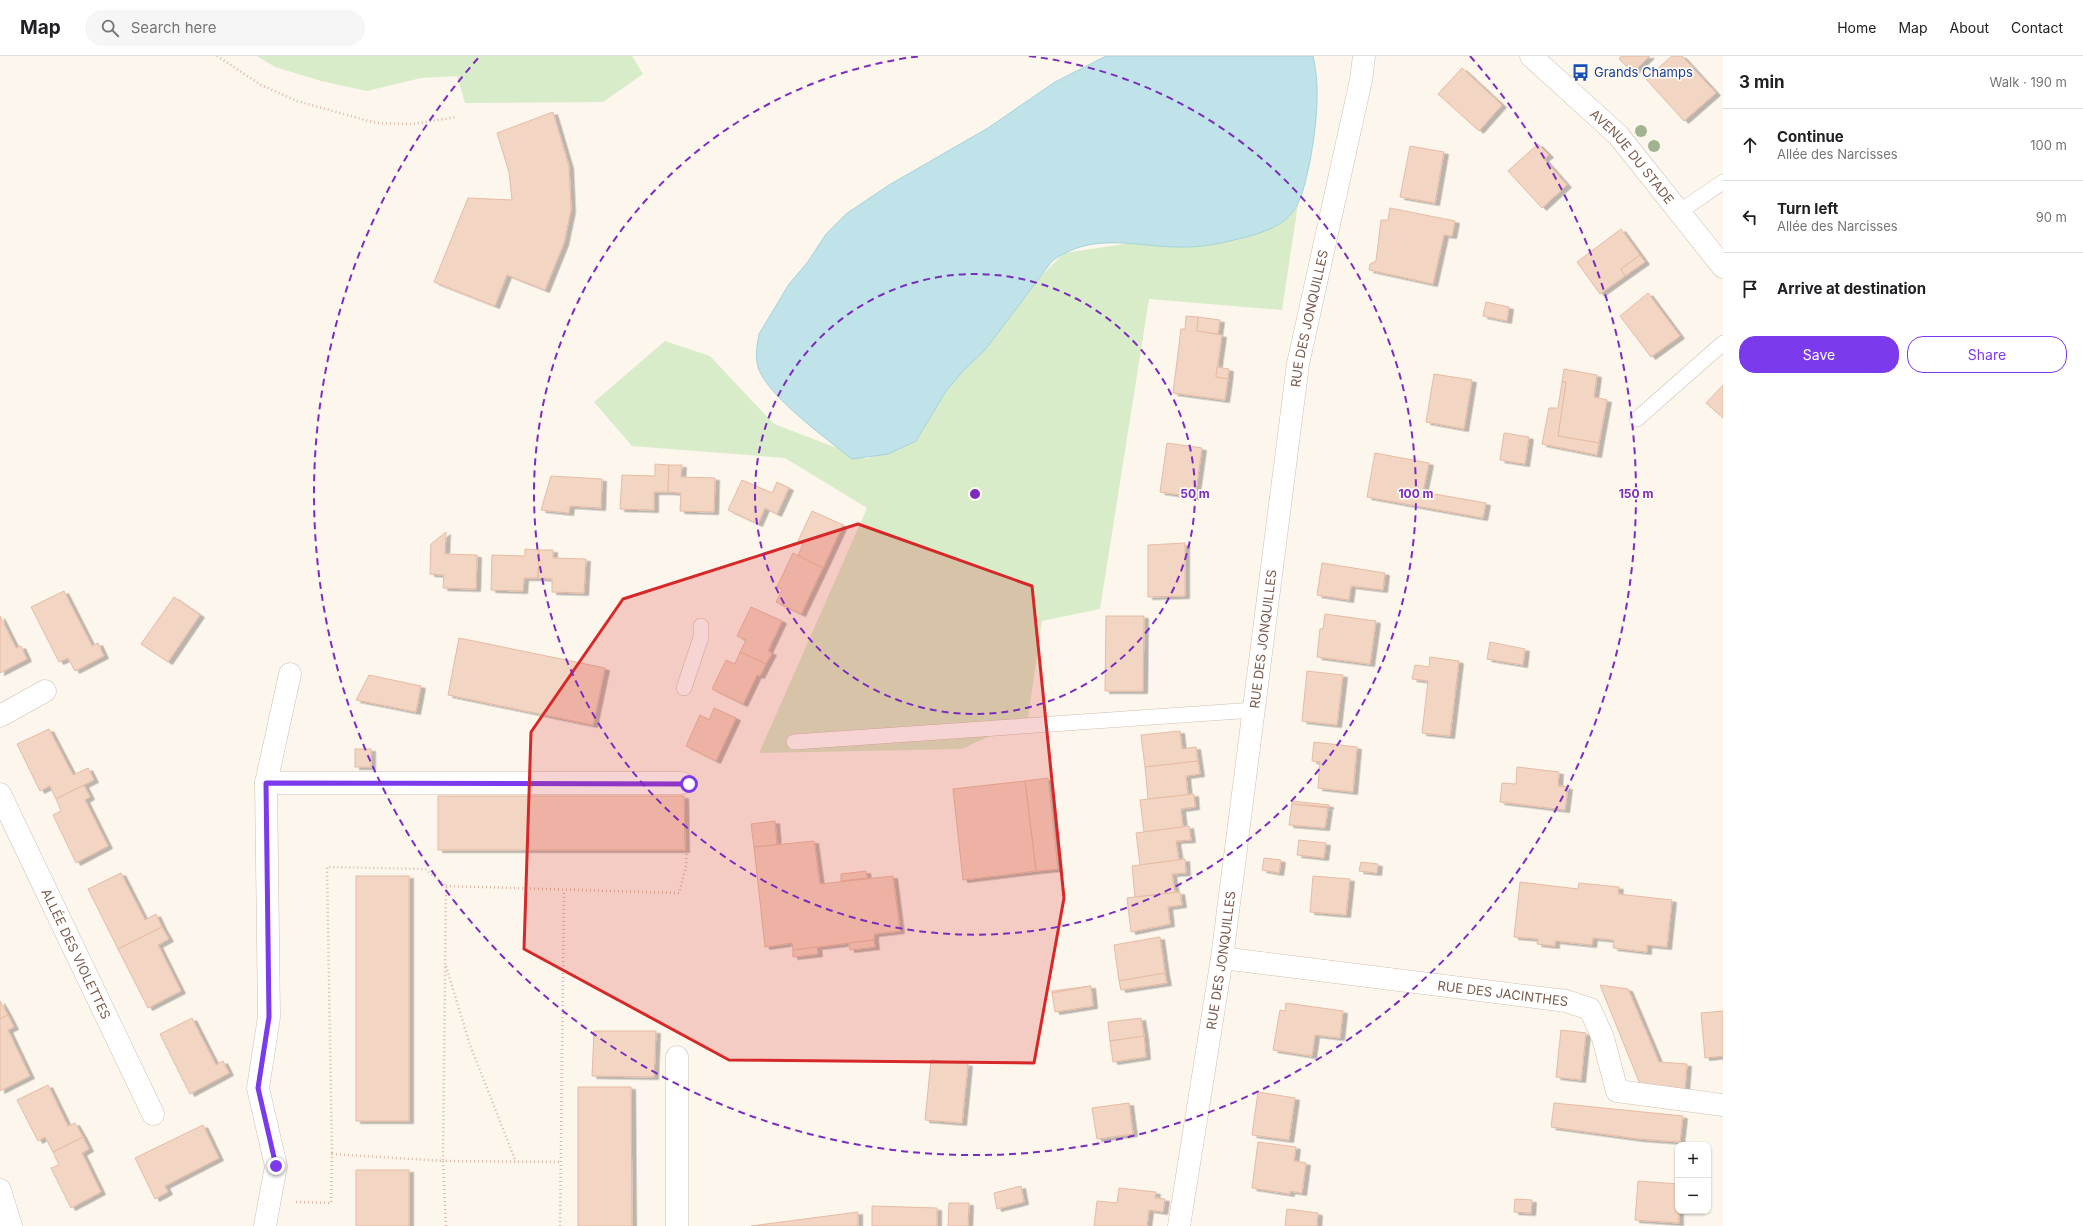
<!DOCTYPE html>
<meta charset="utf-8">
<style>
body{margin:0;font-family:Inter,sans-serif;background:#f6f6f6;color:#202124}
.controls{position:absolute;right:12px;bottom:12px;display:grid;overflow:hidden;border-radius:8px;box-shadow:0 1px 3px #0004}
.controls button{width:36px;height:36px;display:grid;place-items:center;padding:0;border:0;border-bottom:1px solid #e0e0e0;background:#fff;color:#202124;font:20px sans-serif}
.stop{position:absolute;width:12px;height:12px;margin:-9px;border:3px solid #7c3aed;border-radius:50%;background:#fff}
.stop.end{background:#7c3aed;border-color:#fff;box-shadow:0 1px 4px #0008}
.list{margin:0;padding:0;list-style:none}
h2{display:flex;justify-content:space-between;align-items:center;height:52px;margin:0;padding:0 16px;font-size:17px}
h2 small{font-size:13px;font-weight:400;color:#757577}
.list li{display:grid;grid-template-columns:26px 1fr auto;gap:12px;align-items:center;box-sizing:border-box;height:72px;padding:0 16px;border-top:1px solid #e0e0e0}
.list b{display:block;font-size:15px;white-space:nowrap}
.list p{margin:0;font-size:13px;white-space:nowrap;color:#757577}
.list em{font-size:13px;font-style:normal;color:#757577}
.actions{display:flex;gap:8px;padding:12px 16px}
.actions a{flex:1;padding:9px 0;border:1px solid #7c3aed;border-radius:16px;text-align:center;font-size:14px;color:#7c3aed}
.actions .main{background:#7c3aed;color:#fff}
.icon{flex:none;width:22px;height:22px;fill:none;stroke:currentColor;stroke-width:2;stroke-linecap:round;stroke-linejoin:round}
.map{position:relative;flex:none;width:1723px;height:1170px;overflow:hidden}
header{display:flex;align-items:center;gap:24px;box-sizing:border-box;height:56px;padding:0 20px;background:#fff;border-bottom:1px solid #e0e0e0}
header strong{font-size:19px}
nav{display:flex;gap:22px;margin-inline-start:auto;font-size:14px}
.search{width:280px;height:36px;background:#f6f6f6;display:flex;align-items:center;gap:10px;box-sizing:border-box;padding:0 14px;border-radius:22px;color:#757577;font-size:15px}
main{display:flex}
aside{flex:1;background:#fff}
.map>svg:first-child{display:block}
.green{fill:#d8ecc9}
.water{fill:#bfe3e8;stroke:#a5d3da}
.building{fill:#f3d5c3;stroke:#e6bba3;filter:url(#shadow)}
.lines{fill:none;stroke-linecap:round;stroke-linejoin:round}
.lane-casing{stroke:#d1beb0;stroke-width:16}
.street-casing{stroke:#d1beb0;stroke-width:23}
.path{stroke:#d9b8a5;stroke-width:2.5;stroke-dasharray:1 3;stroke-linecap:butt}
.lane{stroke:#fff;stroke-width:15}
.street{stroke:#fff;stroke-width:22}
.tree{fill:#a0b28e}
.route{stroke:#7c3aed;stroke-width:5}
.marked{fill:#d62828;fill-opacity:0.2;stroke:#d62828;stroke-width:3;stroke-linejoin:round}
.ring{fill:none;stroke:#7b2cbf;stroke-width:2;stroke-dasharray:7 5}
.labels{text-anchor:middle;stroke-width:3.5;stroke-linejoin:round;paint-order:stroke}
.transit-label{font-size:13px;fill:#164399;stroke:#fffaf3;text-anchor:start}
.street-label{font-size:13px;fill:#7a5c4d;stroke:#fffaf3}
.centre{fill:#7b2cbf;stroke:#fffaf3;stroke-width:2}
.ring-label{font-size:12px;text-anchor:middle;font-weight:bold;fill:#7b2cbf;stroke:#fffaf3;stroke-width:3.5;stroke-linejoin:round;paint-order:stroke}
</style>
<header>
<strong>Map</strong>
<div class="search"><svg class="icon" aria-label="search" viewBox="0 0 24 24"><circle cx="10" cy="10" r="6"/><path d="M15 15l6 6"/></svg>Search here</div>
<nav><a>Home</a><a>Map</a><a>About</a><a>Contact</a></nav>
</header>
<main>
<div class="map">
<svg width="1723" height="1170" viewBox="0 0 1723 1170">
<defs>
<filter id="shadow"><feDropShadow dx="4.5" dy="2.5" stdDeviation="0" flood-color="#0004"/></filter>
</defs>
<rect width="100%" height="100%" fill="#fdf6ec"/>
<g class="green">
<path d="M257,0H632L643,18L603,46L465,47L457,20L421,22L367,35L321,25L275,11Z"/>
<path d="M1298,148L1282,254L1149,243L1100,553L1042,565L1028,662L962,693L759,697L867,452L785,402L632,390L594,346L665,285L710,300L774,368L866,403L916,385L946,335L963,314L985,294L1038,223L1064,197L1132,187L1177,191L1203,190L1289,161Z"/>
</g>
<path class="water" d="M1106,0H1313C1321,33 1316,72 1310,105C1300,153 1295,168 1246,181C1223,187 1201,192 1177,191C1132,190 1092,176 1052,205L985,294L964,314L946,335L916,385L888,398L852,403C828,384 766,339 758,311C755,301 757,288 759,278L789,228L807,207L826,178L846,158L889,129L988,72L1055,26Z"/>
<g class="building">
<path d="M1621,0H1650L1633,16L1619,3Z"/>
<path d="M1672,0H1682L1716,37L1684,65L1646,23Z"/>
<path d="M1462,12L1502,49L1479,75L1438,38Z"/>
<path d="M553,56L569,110L571,154L564,187L545,234L507,219L495,250L434,226L468,142L512,144L509,116L497,77Z"/>
<path d="M1538,88L1549,99L1544,103L1567,129L1542,152L1508,115Z"/>
<path d="M1410,90L1444,96L1435,147L1400,141Z"/>
<path d="M1390,152L1455,165L1452,180L1444,179L1433,228L1369,214L1370,208L1376,205L1381,164H1388Z"/>
<path d="M1621,173L1640,199L1621,213L1625,220L1600,238L1577,206Z"/>
<path d="M1640,199L1645,206L1625,220L1621,213Z"/>
<path d="M1648,237L1680,280L1651,301L1620,260Z"/>
<path d="M1486,246L1509,251L1507,265L1483,260Z"/>
<path d="M1186,260L1198,261L1197,275L1222,279L1216,321L1228,323L1225,344L1173,337L1181,273H1185Z"/>
<path d="M1198,261L1220,264L1218,278L1197,275Z"/>
<path d="M1217,311L1229,313L1228,323L1216,321Z"/>
<path d="M1564,313L1597,319L1594,341L1607,344L1599,387L1558,380L1566,326H1562Z"/>
<path d="M1434,318L1472,324L1464,373L1426,366Z"/>
<path d="M1562,326H1566L1558,380L1599,387L1597,399L1542,388L1549,352H1558Z"/>
<path d="M1723,329V362L1706,347Z"/>
<path d="M1504,377L1529,381L1525,408L1500,404Z"/>
<path d="M1167,387L1202,392L1195,441L1160,436Z"/>
<path d="M1375,397L1429,407L1423,436L1486,447L1483,462L1367,441Z"/>
<path d="M655,408L669,409L668,436H654V454L620,453L622,419L655,420Z"/>
<path d="M669,409H682L681,421L715,422L714,456L680,455L681,437L668,436Z"/>
<path d="M551,420L602,423L601,452L570,450L569,457L541,454Z"/>
<path d="M742,424L772,437L777,426L789,432L777,458L765,452L758,468L728,454Z"/>
<path d="M812,455L843,469L823,512L798,500L803,488L798,485Z"/>
<path d="M446,476L445,498L477,499L476,533L443,532L444,519L430,518L431,488Z"/>
<path d="M1185,487V540L1148,541V489Z"/>
<path d="M525,493L539,494L538,522H524L523,535L491,534L492,499L525,500Z"/>
<path d="M539,494H553V502L586,503L584,537L552,536V523L538,522Z"/>
<path d="M793,497L823,512L801,558L776,546L782,534L777,531Z"/>
<path d="M1322,507L1385,517L1383,534L1351,530L1349,544L1317,539Z"/>
<path d="M64,535L92,590L98,587L104,600L75,615L68,602L59,606L31,551Z"/>
<path d="M174,541L200,559L168,606L141,588Z"/>
<path d="M751,551L782,565L768,595L772,597L766,608L740,596L746,584L737,580Z"/>
<path d="M1325,558L1376,565L1370,608L1317,601L1320,573H1323Z"/>
<path d="M0,560L16,592L21,590L27,603L0,617Z"/>
<path d="M1106,560H1144L1143,635H1105Z"/>
<path d="M459,582L605,612L593,669L448,639Z"/>
<path d="M1490,586L1525,593L1523,609L1487,603Z"/>
<path d="M740,596L766,608L760,620L757,619L743,648L712,633L726,604L735,608Z"/>
<path d="M1430,601L1459,605L1450,680L1422,677L1428,625L1412,623L1415,609L1429,611Z"/>
<path d="M1307,615L1343,619L1337,669L1302,665Z"/>
<path d="M369,619L421,630L416,656L356,644Z"/>
<path d="M714,652L736,662L716,705L686,690L700,659L709,664Z"/>
<path d="M49,673L73,719L88,712L94,724L56,743L50,730L40,735L17,688Z"/>
<path d="M1180,675L1182,693L1196,691L1198,705L1145,711L1141,679Z"/>
<path d="M1314,686L1357,691L1353,736L1318,732L1320,706L1312,705Z"/>
<rect x="355" y="693" width="16" height="18"/>
<path d="M1198,705L1200,718L1186,720L1188,739L1148,743L1145,711Z"/>
<path d="M1517,711L1559,716L1558,730L1568,731L1565,754L1500,746L1502,727L1516,728Z"/>
<path d="M1048,722L1058,813L1036,815L1025,725Z"/>
<path d="M1025,725L1036,815L963,824L953,733Z"/>
<path d="M84,729L90,741L85,744L108,790L76,807L53,759L61,755L56,743Z"/>
<path d="M1194,738L1195,751L1181,753L1183,771L1144,776L1140,744Z"/>
<path d="M438,740H684L685,794H438Z"/>
<path d="M1292,745L1329,749V751L1292,748Z"/>
<path d="M1292,748L1328,752L1325,772L1289,769Z"/>
<path d="M775,765L777,789L754,791L751,768Z"/>
<path d="M1189,770L1191,784L1176,785L1179,804L1140,809L1136,777Z"/>
<path d="M1299,784L1326,787L1324,802L1297,799Z"/>
<path d="M814,785L820,828L893,820L900,875L874,878V884L793,894L792,887L765,891L754,791Z"/>
<path d="M1264,802L1281,804L1279,817L1262,814Z"/>
<path d="M1185,803L1186,817L1172,818L1175,837L1135,841L1132,810Z"/>
<path d="M1361,806L1378,808L1377,817L1359,815Z"/>
<path d="M866,815L867,822L841,825V818Z"/>
<path d="M121,817L145,864L156,858L162,871L118,893L88,833Z"/>
<rect x="356" y="820" width="53" height="245"/>
<path d="M1313,820L1350,823L1346,859L1310,856Z"/>
<path d="M1520,826L1578,833L1579,827L1619,831L1618,838L1672,844L1667,891L1647,889V896L1613,892L1614,884L1593,882L1592,889L1555,885V890L1537,888L1538,883L1514,881Z"/>
<path d="M1180,836L1182,849L1168,851L1170,868L1131,876L1127,842Z"/>
<path d="M162,871L169,883L158,889L181,935L148,952L118,893Z"/>
<path d="M1160,881L1165,917L1119,925L1114,889Z"/>
<path d="M874,884L875,891L850,894L849,887Z"/>
<path d="M817,891L818,898L793,901V894Z"/>
<path d="M1165,917L1167,927L1121,934L1119,925Z"/>
<path d="M1600,929L1628,933L1659,1006L1687,1008L1685,1033L1640,1028Z"/>
<path d="M1091,930L1052,937V935Z"/>
<path d="M1091,930L1093,950L1055,956L1052,937Z"/>
<path d="M0,945L8,959L0,963Z"/>
<path d="M1286,947L1343,955L1340,982L1315,979L1312,1000L1273,994L1280,954L1285,955Z"/>
<path d="M1723,955V1000L1705,1002L1701,957Z"/>
<path d="M8,959L14,971L8,974L30,1020L0,1035V963Z"/>
<path d="M192,962L216,1009L223,1005L229,1017L190,1038L160,978Z"/>
<path d="M1141,962L1144,980L1110,985L1108,966Z"/>
<path d="M1561,974L1586,977L1581,1024L1556,1021Z"/>
<path d="M594,975H656L654,1021L592,1020Z"/>
<path d="M1144,980L1146,1001L1113,1006L1110,985Z"/>
<path d="M931,1004L968,1008L962,1067L925,1064Z"/>
<path d="M48,1029L68,1070L75,1067L83,1081L53,1096L45,1081L38,1085L17,1044Z"/>
<path d="M578,1031H631L632,1170H578Z"/>
<path d="M1258,1036L1295,1042L1289,1084L1252,1079Z"/>
<path d="M1129,1047L1133,1078L1097,1083L1092,1052Z"/>
<path d="M1554,1047L1683,1060L1680,1086L1639,1083L1551,1071Z"/>
<path d="M203,1069L219,1102L165,1130L168,1136L155,1143L135,1102Z"/>
<path d="M83,1081L89,1093L82,1097L101,1136L71,1152L51,1112L59,1109L53,1096Z"/>
<path d="M1258,1086L1296,1091L1294,1105L1306,1107L1302,1137L1290,1135V1138L1252,1132Z"/>
<rect x="356" y="1114" width="53" height="56"/>
<path d="M1638,1125L1678,1128L1679,1167L1635,1164Z"/>
<path d="M1021,1130L1024,1146L997,1153L994,1137Z"/>
<path d="M1119,1132L1156,1136L1155,1142L1165,1143L1163,1156L1149,1154L1147,1170H1094L1097,1145L1117,1147Z"/>
<path d="M1515,1143L1532,1144L1531,1157L1514,1156Z"/>
<path d="M949,1147H969L968,1170H948Z"/>
<path d="M872,1150L937,1152V1170H872Z"/>
<path d="M1287,1153L1318,1157L1317,1170H1285Z"/>
<path d="M858,1156V1170H751Z"/>
</g>
<g class="lines">
<defs>
<g id="lane">
<path d="M1679,156L1723,126"/>
<path d="M1637,363L1723,287"/>
<path d="M684,632L701,581V570"/>
<path d="M794,686L1254,654"/>
</g>
<g id="street">
<path id="s1" d="M1531,0L1618,79L1723,211"/>
<path d="M0,660L45,635"/>
<path d="M266,727L290,618"/>
<path id="s2" d="M0,738L153,1058"/>
<path id="s3" d="M1222,902L1566,945L1590,953L1603,982L1617,1035L1723,1049"/>
<path d="M677,1001V1170"/>
<path d="M0,1134L11,1170"/>
<path d="M265,1170L276,1110L258,1032L269,961L266,727H682"/>
<path id="s4" d="M1179,1170L1222,902L1298,308L1361,24L1364,0"/>
</g>
</defs>
<use href="#lane" class="lane-casing"/>
<use href="#street" class="street-casing"/>
<g class="path">
<path d="M217,0L261,29L297,45L376,67L412,68L457,61"/>
<path d="M446,830L679,837L686,810L688,751"/>
<path d="M446,910L470,989L516,1106"/>
<path d="M296,1146L331,1147L332,1098L443,1105L446,830L425,813L327,811L332,1098"/>
<path d="M446,1170L443,1105L561,1106"/>
<path d="M560,1170L564,834"/>
</g>
<use href="#lane" class="lane"/>
<use href="#street" class="street"/>
</g>
<g class="tree">
<circle cx="1641" cy="75" r="6"/>
<circle cx="1654" cy="90" r="6"/>
</g>
<g class="lines">
<path class="route" d="M276,1110L258,1032L269,961L266,727L689,728"/>
</g>
<path class="marked" d="M858,468L1032,530L1064,842L1034,1007L729,1004L524,893L531,676L623,543Z"/>
<g class="ring">
<circle cx="975" cy="438" r="220"/>
<path d="M1029 0A441 441 0 1 1 921 0"/>
<path d="M1470 0A661 661 0 1 1 480 0"/>
</g>
<defs>
<symbol id="bus-bare" viewBox="-9 -9 18 18"><path d="M-5-6H5V4H4V6H2V4H-2V6H-4V4H-5ZM-3.5-4V0h7V-4ZM-3.5 1.2v1.5H-2V1.2ZM2 1.2v1.5H3.5V1.2Z" fill="#1a4fb4" stroke="#fffaf3" stroke-width="2.5" paint-order="stroke"/></symbol>
</defs>
<g fill-rule="evenodd">
<use href="#bus-bare" x="1568" y="4" width="25" height="25"/>
</g>
<g class="labels">
<g class="transit-label">
<text x="1594" y="21">Grands Champs</text>
</g>
<g class="street-label">
<text dy="5" stroke="none"><textPath href="#s1" startOffset="143">AVENUE DU STADE</textPath></text>
<text dy="5" stroke="none"><textPath href="#s4" startOffset="917">RUE DES JONQUILLES</textPath></text>
<text dy="5" stroke="none"><textPath href="#s4" startOffset="593">RUE DES JONQUILLES</textPath></text>
<text dy="5" stroke="none"><textPath href="#s2" startOffset="177">ALLÉE DES VIOLETTES</textPath></text>
<text dy="5" stroke="none"><textPath href="#s4" startOffset="269">RUE DES JONQUILLES</textPath></text>
<text dy="5" stroke="none"><textPath href="#s3" startOffset="283">RUE DES JACINTHES</textPath></text>
</g>
</g>
<circle cx="975" cy="438" r="6" class="centre"/>
<g class="ring-label">
<text x="1195" y="442">50 m</text>
<text x="1416" y="442">100 m</text>
<text x="1636" y="442">150 m</text>
</g>
</svg>
<div class="controls">
<button>+</button>
<button>−</button>
</div>
<div class="stop" style="left:689px;top:728px"></div>
<div class="stop end" style="left:276px;top:1110px"></div>
</div>
<aside>
<h2>3 min<small>Walk · 190 m</small></h2>
<ul class="list">
<li><svg class="icon" aria-label="ahead" viewBox="0 0 24 24"><path d="M12 20V5M6 11l6-6 6 6"/></svg><div><b>Continue</b><p>Allée des Narcisses</p></div><em>100 m</em></li>
<li><svg class="icon" aria-label="left" viewBox="0 0 24 24"><path d="M17 20v-9H6M10 6l-5 5 5 5"/></svg><div><b>Turn left</b><p>Allée des Narcisses</p></div><em>90 m</em></li>
<li><svg class="icon" aria-label="arrive" viewBox="0 0 24 24"><path d="M6 21V4h12l-3 4 3 4H6"/></svg><div><b>Arrive at destination</b></div></li>
</ul>
<div class="actions"><a class="main">Save</a><a>Share</a></div>
</aside>
</main>
